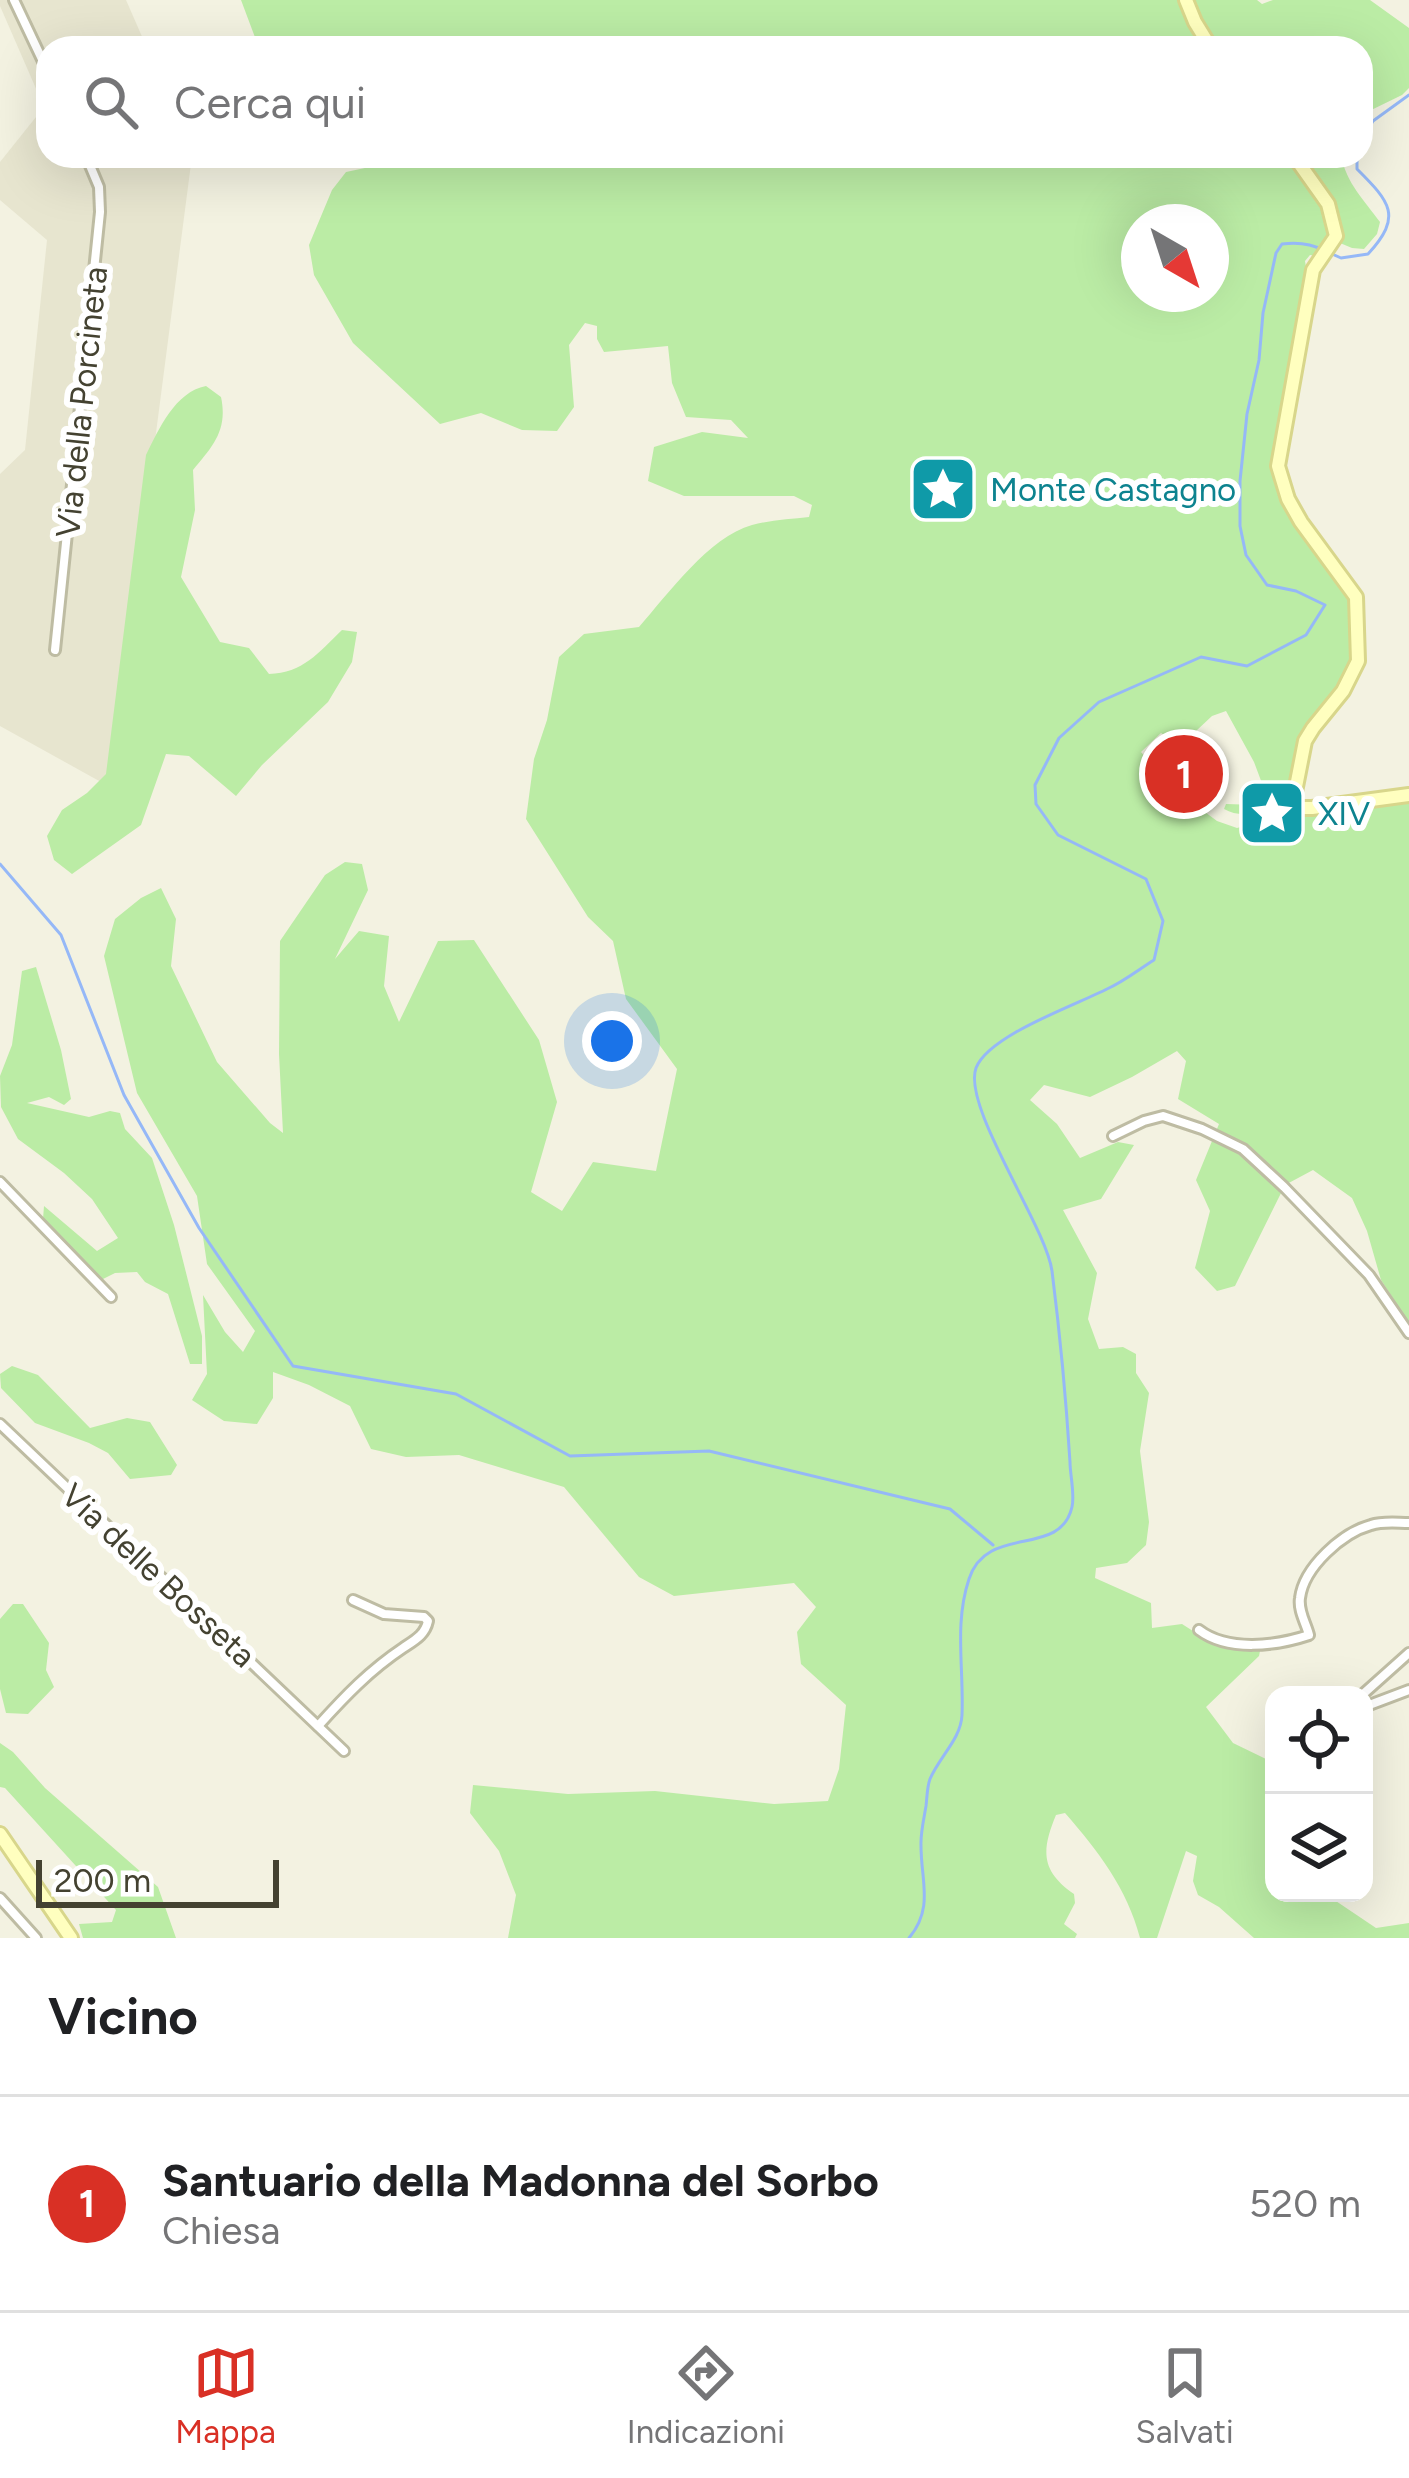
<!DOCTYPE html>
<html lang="it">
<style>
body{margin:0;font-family:Figtree,sans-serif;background:#f6f6f6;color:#202124}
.controls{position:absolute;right:36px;bottom:36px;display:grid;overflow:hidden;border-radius:24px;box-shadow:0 12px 48px #0002}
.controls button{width:108px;height:108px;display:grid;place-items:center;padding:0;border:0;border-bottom:3px solid #e0e0e0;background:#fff;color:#202124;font:60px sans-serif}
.compass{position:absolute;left:1121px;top:204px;width:108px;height:108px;border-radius:50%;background:#fff;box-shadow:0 12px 48px #0002;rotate:141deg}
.scale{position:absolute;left:36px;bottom:30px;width:243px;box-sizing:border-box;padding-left:12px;border:6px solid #444231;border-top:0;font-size:33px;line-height:42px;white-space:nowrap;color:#444231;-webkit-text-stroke:9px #fff;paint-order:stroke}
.you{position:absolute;left:612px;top:1041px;width:42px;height:42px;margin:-30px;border:9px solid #fff;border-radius:50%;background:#1a73e8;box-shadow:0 0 0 18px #1a73e833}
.badge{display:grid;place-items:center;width:78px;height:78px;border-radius:50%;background:#d93025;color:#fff;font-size:39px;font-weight:700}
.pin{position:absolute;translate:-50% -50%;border:6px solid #fff;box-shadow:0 3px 12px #0006}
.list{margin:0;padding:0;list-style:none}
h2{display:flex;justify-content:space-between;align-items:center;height:156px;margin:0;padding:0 48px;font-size:51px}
h2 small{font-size:39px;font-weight:400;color:#757577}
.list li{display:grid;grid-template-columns:78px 1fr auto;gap:36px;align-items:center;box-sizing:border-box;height:216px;padding:0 48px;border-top:3px solid #e0e0e0}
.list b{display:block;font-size:45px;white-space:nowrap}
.list p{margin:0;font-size:39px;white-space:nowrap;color:#757577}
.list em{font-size:39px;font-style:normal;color:#757577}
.icon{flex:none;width:66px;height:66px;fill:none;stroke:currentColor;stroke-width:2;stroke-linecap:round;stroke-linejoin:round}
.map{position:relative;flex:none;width:1409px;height:1938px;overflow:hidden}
.search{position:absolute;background:#fff;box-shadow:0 12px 48px #0002;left:36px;right:36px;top:36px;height:132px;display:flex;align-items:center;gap:30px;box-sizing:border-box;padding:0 42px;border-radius:36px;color:#757577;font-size:45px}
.sheet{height:372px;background:#fff}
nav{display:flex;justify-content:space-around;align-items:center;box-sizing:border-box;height:168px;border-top:3px solid #e0e0e0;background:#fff;font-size:33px;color:#757577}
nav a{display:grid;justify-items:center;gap:6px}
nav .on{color:#d93025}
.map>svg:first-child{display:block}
.residential{fill:#e7e5cf}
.green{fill:#bbeca5;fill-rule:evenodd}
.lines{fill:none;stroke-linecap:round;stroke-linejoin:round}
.stream{stroke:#95b8f7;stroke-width:3}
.street-casing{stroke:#bebca3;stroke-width:14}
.secondary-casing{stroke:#d8d68b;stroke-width:18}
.street{stroke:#fff;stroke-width:8}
.secondary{stroke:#ffffbf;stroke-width:12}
.labels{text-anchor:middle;stroke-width:12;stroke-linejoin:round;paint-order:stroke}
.street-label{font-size:33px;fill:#444231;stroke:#fff}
.culture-label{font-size:33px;fill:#0d838f;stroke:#fff;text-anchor:start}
</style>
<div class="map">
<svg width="1409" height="1938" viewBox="0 0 1409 1938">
<rect width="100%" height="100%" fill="#f3f2e1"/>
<path class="residential" d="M0,0H126L147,48H48V156H192L110,787L0,726V474L25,450L47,240L0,200V162L44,107L0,6Z"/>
<g class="green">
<path d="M241,0H1257L1262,4L1273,0H1370L1409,28V88L1402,95L1361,115V48H259Z"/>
<path d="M408,156H1341C1347,184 1364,200 1380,222L1377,234L1364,249L1352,248L1328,238L1316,256L1310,255L1305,261L1306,267L1309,269L1274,466L1352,598L1354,660L1346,677L1301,740L1285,803C1264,811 1243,820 1224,809L1226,804L1257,805L1263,786L1254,762L1226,711L1212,716L1180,746L1161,733L1141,752L1170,786L1217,821L1237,828L1276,817L1409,800V1323L1381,1280L1367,1231L1352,1198L1313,1170L1285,1185L1235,1286L1217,1291L1195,1268L1210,1211L1196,1180L1219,1124L1178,1099L1186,1061L1177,1051L1132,1077L1090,1097L1044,1085L1030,1100L1057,1124L1080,1158L1118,1142L1134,1145L1101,1199L1063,1210L1097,1273L1088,1319L1099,1349L1123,1347L1136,1354V1373L1149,1393L1140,1451L1149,1522L1146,1545L1127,1563L1096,1568L1095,1578L1151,1603L1152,1628L1182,1624L1207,1640L1261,1646L1259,1656L1206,1707L1233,1743L1266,1759L1274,1767V1893H1324L1376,1928L1409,1923V1938H1254L1219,1907L1198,1895L1193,1881L1197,1856L1186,1851L1157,1938H1140C1127,1888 1098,1851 1065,1813L1056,1815C1041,1851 1041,1871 1074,1894L1075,1903L1064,1924L1077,1934L1075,1938H508L516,1895L499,1851L470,1813L473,1785L568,1794L655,1791L774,1804L828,1801L839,1769L846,1705L801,1664L797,1632L816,1607L794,1583L674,1596L639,1577L564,1487L459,1455L406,1457L371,1449L350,1406L309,1385L273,1372V1398L257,1424L224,1421L192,1400L207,1374L203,1295L225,1332L243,1352L255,1331L207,1264L197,1196L137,1093L104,956L115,919L141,898L161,888L176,919L171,966L217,1062L270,1123L283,1133L279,1054L280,941L325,875L345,862L362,864L368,890L335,959L359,931L389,936L384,986L399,1022L438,941L474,940L539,1040L557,1102L531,1192L562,1211L593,1162L656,1171L677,1069L626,999L613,941L588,917L526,819L534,759L547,720L559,657L584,634L639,627C668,594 709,537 752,525C770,520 791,519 809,517L812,505L794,496H684L648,481L654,447L702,432L748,438L731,420L686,417L672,383L668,346L604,352L597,339V326L585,323L569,345L574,407L557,431L522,430L481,413L440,424L353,343L314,275L309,245L332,190L346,172L398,161ZM1139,222H1211V294H1139Z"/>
<path d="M206,386L221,397C228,430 213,446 193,470L195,510L181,577L220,642L249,648L269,674C303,673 318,653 342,630L357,632L352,662L328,702L262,765L236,796L189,756L166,754L141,825L72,874L54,860L47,836L62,810L87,793L106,774L146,455C159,429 175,392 206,386Z"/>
<path d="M36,967L61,1050L71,1099L64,1105L49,1097L27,1103L89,1117L110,1111L120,1113L125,1129L152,1158L174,1225L202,1336V1364H190L168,1294L145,1282L137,1272L115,1273L101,1280L43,1219L44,1206L97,1251L118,1238L92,1199L64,1173L18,1139L1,1107L0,1076L12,1045L22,971Z"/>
<path d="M12,1366L38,1375L90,1428L127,1418L150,1422L177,1465L171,1475L130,1479L108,1453L89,1443L35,1423L1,1388L0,1374Z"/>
<path d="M13,1604H23L49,1643L46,1670L54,1687L28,1714L6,1713L0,1689V1619Z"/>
<path d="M0,1743L13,1752L45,1788L158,1887L176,1938H83L79,1924L112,1922L116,1910L5,1788L0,1787Z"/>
</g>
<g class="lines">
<g class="stream">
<path d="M1361,141L1373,121L1409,95"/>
<path d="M1332,254L1341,258L1368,254C1403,216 1390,202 1357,169V156"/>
<path d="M0,864L61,935L124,1095L199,1228L293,1366L456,1394L570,1456L709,1451L950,1509L993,1545"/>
<path d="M909,1938C935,1907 920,1879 921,1842C921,1831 924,1818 926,1806C927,1798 927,1787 930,1779C939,1757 961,1739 962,1715C964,1668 954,1624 969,1579C987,1523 1060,1559 1072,1507C1075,1494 1070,1475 1070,1462C1066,1398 1060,1334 1052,1271C1046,1226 962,1107 976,1068C989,1035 1076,1005 1107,989C1123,982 1138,970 1154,960L1163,921L1146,879L1058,835L1036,804L1035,785L1059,738L1099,702L1201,657L1247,666L1306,635L1325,605L1296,591L1267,585L1246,555L1240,526V481L1247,414L1259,360L1263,313L1276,253L1282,244C1297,242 1310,243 1323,250"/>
</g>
<defs>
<g id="street">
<path d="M14,0L48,72"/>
<path d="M55,650L100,212L99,187L86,156"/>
<path d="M1113,1136L1144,1121L1163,1116L1202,1129L1243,1149L1284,1187L1369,1275L1409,1333"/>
<path d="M0,1182L111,1297"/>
<path d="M0,1424L344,1751"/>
<path d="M1199,1630C1228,1652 1276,1646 1309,1635C1306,1623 1298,1611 1300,1598C1304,1567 1342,1533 1371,1525C1383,1521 1397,1523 1409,1523"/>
<path d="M1362,1695L1409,1653"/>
<path d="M1364,1707L1409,1690"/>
<path d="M318,1726C345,1696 370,1670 403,1648C415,1640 425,1635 428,1621L424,1617L384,1614L353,1600"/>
<path d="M0,1898L36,1938"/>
</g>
<g id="secondary">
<path d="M1186,0L1195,22L1211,48"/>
<path d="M1294,156L1328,204L1336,236L1313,270L1278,466L1288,499L1301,522L1356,597L1358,661L1343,691L1313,728L1305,741L1293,802L1300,808H1312L1409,795"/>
<path d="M0,1834L71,1938"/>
</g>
</defs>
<use href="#street" class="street-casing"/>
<use href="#secondary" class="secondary-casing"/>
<use href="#street" class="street"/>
<use href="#secondary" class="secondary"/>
</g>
<defs>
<symbol id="sight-square" viewBox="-11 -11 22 22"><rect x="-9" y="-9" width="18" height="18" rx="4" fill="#0f9aa8" stroke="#fff"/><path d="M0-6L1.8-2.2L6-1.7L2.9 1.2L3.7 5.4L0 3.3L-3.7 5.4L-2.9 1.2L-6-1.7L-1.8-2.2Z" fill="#fff"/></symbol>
</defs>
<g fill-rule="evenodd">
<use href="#sight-square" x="905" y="451" width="76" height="76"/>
<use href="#sight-square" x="1234" y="775" width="76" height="76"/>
</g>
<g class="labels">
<g class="street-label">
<text transform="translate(81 402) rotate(-84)" y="12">Via della Porcineta</text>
<text transform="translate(159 1575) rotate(43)" y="12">Via delle Bosseta</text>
</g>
<g class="culture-label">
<text x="990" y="501">Monte Castagno</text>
<text x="1318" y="825">XIV</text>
</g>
</g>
</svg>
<div class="controls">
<button><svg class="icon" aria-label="locate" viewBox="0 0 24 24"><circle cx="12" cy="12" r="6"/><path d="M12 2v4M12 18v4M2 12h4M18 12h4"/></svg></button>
<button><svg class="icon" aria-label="layers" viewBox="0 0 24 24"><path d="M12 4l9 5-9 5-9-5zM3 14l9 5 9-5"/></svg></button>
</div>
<svg class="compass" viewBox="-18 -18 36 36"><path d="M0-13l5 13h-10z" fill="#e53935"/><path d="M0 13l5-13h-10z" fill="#757577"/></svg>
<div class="scale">200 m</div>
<div class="you"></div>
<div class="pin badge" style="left:1184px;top:774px">1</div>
<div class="search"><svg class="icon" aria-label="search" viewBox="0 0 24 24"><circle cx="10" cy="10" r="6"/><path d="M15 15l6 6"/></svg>Cerca qui</div>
</div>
<section class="sheet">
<h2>Vicino<small></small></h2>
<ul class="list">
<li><span class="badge">1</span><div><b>Santuario della Madonna del Sorbo</b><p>Chiesa</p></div><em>520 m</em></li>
</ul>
</section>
<nav>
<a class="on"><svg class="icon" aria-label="map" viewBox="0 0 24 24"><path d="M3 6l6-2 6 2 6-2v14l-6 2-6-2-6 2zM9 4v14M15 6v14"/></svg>Mappa</a>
<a><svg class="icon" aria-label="directions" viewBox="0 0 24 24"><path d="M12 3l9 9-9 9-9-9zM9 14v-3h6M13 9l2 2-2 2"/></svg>Indicazioni</a>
<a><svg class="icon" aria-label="saved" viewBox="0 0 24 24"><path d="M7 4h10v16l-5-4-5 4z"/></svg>Salvati</a>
</nav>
